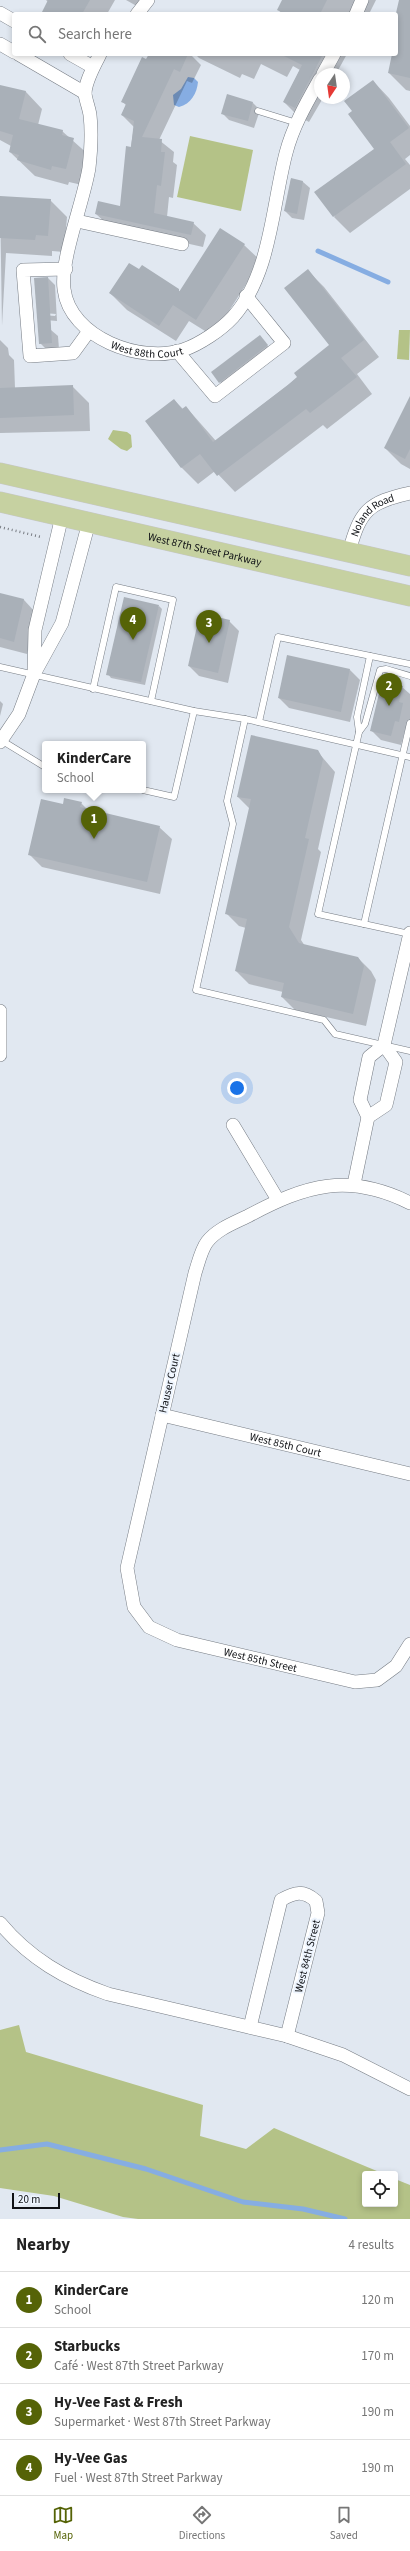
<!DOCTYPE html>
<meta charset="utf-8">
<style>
body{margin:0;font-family:"Source Sans 3",sans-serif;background:#f6f6f6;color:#222}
.controls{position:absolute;right:12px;bottom:12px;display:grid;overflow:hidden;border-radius:4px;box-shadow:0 2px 6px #0003}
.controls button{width:36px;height:36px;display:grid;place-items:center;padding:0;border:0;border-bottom:1px solid #e0e0e0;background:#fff;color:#222;font:20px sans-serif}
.compass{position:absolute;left:314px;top:68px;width:36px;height:36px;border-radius:50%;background:#fff;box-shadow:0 2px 6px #0003;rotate:193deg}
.scale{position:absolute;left:12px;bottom:10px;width:48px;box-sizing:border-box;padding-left:4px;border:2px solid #0f1115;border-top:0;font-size:11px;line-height:14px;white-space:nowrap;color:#0f1115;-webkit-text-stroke:3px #eef5fe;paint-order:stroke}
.you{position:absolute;left:237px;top:1088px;width:14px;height:14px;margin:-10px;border:3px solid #fff;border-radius:50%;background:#1a73e8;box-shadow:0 0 0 6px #1a73e833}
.badge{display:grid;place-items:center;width:26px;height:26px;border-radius:50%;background:#556307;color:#fff;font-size:13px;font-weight:700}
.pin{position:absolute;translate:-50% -33px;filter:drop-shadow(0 1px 2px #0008)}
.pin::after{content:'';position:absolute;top:21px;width:14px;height:12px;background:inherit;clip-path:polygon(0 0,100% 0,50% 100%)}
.popup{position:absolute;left:42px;top:741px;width:104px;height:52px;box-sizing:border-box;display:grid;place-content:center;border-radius:4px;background:#fff;filter:drop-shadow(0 1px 3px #0005);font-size:13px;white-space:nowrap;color:#767676}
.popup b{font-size:15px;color:#222}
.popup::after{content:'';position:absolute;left:50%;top:100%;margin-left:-8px;border:8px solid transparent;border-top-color:#fff}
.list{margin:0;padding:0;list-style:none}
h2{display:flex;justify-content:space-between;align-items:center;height:52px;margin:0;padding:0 16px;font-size:17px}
h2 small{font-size:13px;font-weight:400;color:#767676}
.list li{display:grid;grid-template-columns:26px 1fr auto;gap:12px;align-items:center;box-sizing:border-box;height:56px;padding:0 16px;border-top:1px solid #e0e0e0}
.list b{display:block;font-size:15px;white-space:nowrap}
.list p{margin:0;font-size:13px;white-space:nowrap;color:#767676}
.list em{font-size:13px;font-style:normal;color:#767676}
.icon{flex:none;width:22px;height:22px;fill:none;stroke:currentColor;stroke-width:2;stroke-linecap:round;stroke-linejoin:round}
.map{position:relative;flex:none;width:410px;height:2219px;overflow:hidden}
.search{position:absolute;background:#fff;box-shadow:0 2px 6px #0003;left:12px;right:12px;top:12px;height:44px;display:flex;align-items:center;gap:10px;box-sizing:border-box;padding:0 14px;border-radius:4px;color:#767676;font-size:15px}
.sheet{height:276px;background:#fff}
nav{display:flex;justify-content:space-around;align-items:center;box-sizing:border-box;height:56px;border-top:1px solid #e0e0e0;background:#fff;font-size:11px;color:#767676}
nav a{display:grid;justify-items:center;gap:2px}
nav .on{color:#556307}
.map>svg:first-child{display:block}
.green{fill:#b4c287}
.water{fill:#86ade2}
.shadow{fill:#0003;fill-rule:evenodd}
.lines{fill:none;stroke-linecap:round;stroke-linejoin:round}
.stream{stroke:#86ade2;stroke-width:5}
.building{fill:#a9b0b8}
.lane-casing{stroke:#757b83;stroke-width:7}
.street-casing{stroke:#757b83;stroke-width:14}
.primary-casing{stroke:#c5c6c7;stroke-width:21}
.path{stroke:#787c83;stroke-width:2.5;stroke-dasharray:1 3;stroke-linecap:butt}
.lane{stroke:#fff;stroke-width:6}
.street{stroke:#fff;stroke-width:13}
.primary{stroke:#c6d1a1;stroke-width:20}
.labels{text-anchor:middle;stroke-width:4;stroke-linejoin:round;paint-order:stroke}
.street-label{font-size:11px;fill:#0f1115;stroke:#eef5fe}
</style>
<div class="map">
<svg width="410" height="2219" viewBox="0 0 410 2219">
<rect width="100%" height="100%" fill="#e1e8f1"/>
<g class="green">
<path d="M190,136L253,150L241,211L177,197Z"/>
<path d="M399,330H410L409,360L397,359Z"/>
<path d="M113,430L127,432L131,435L132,447L127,451L121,449L108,439Z"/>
<path d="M19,2025L26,2052L203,2105L200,2136L246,2149L274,2128L384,2174H365V2204H395V2179L410,2185V2219H138L123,2217L54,2196L0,2188V2030Z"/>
</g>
<path class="water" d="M188,77L194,78L198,82C197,93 191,104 179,107L174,105L173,95L181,89Z"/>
<g class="shadow">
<path d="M46,0H115L107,14H43L48,2Z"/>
<path d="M126,0H147L142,9Z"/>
<path d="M284,0H376L369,14H282L279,10Z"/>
<path d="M404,0H410V91L406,90L389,73L393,54H396V17Z"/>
<path d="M150,54H190L201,65L192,83L187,81L159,140L174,152L173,162L177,165L173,198L169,197L167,217L193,223L206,235L203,247L109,226L96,214L121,207L134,127L122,115L126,105L123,102Z"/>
<path d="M195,54H347L336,74H320V98H323L309,122L298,116L284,102L300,70L293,66L287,77L261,64L254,79L242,74L240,78L199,58Z"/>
<path d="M373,81L389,98L410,126V155L405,159L410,165V189L350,233L334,217L375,149L353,112Z"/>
<path d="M0,86L26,92L42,109L38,125L62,131L90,156L82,185L69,182L68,185L35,176L10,152L11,146L0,140Z"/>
<path d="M253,103L260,110L254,128L229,120L222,113Z"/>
<path d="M291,179L303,182L310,188L304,220L292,218L285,211Z"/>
<path d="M0,197L50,200L67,217L64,252L52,251V256L6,253L2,326Z"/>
<path d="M244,245L261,261L213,336L189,321L176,341L127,310L110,293L180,291Z"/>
<path d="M308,271L324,287L379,357L357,374L372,394L327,429L323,425L235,492L215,471L198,484L182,468L146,421L174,400L183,409L186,407L216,441L298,377L331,345Z"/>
<path d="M48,278L55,285L57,321L45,320L38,313L35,279ZM43,313L56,314L55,316L43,315Z"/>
<path d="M51,330L58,336L59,349L47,350L40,343Z"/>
<path d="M260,337L274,353L226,389L220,382Z"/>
<path d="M0,340L8,348L9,355L14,360L15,388L72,386L89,403L90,431L0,433Z"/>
<path d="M410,398V469L401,464L385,448Z"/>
<path d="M0,594L24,600L36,613L27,654L0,647Z"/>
<path d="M159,606L162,609L145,685L111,678L108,674Z"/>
<path d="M229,621L239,631L228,683L199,676L189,666Z"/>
<path d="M350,670L360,680L350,722L289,708L279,698Z"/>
<path d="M402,687L410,694V728L409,731L405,730L401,745L381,740L371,730Z"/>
<path d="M0,701L3,704L0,716Z"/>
<path d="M317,751L335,772L318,849L321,852L301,940L305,946L358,958L371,971L376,980L366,1026L295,1010L282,997L283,992L249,984L236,971L246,928L239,926L226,913L250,809L238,797Z"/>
<path d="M81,803L88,810L159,827L172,839L160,894L42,867L29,854L64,805Z"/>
</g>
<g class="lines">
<g class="stream">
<path d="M318,251L388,282"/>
<path d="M0,2150L47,2144L146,2169L243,2202L303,2209L345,2219"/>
</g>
</g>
<g class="building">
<path d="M48,0H90L82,14H41Z"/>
<path d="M282,0H327L320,14H285L277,10Z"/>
<path d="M399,0H410V78L388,73L392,54H396V13Z"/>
<path d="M149,54H188L180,72L174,69L142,137L162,139L161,152H165L161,186L157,185L154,213L194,222L191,235L95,214L98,201L120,206L126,146L131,147L134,121L121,115L126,104L121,102L142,57L146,59Z"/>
<path d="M280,54H323L295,108L283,102L302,65Z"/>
<path d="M373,80L409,128L390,142L406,164L333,217L314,192L374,149L348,114L352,111L344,101Z"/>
<path d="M0,85L26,91L19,119L63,130L62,135L74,138L66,169L52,166L51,170L17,160L19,155L9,152L13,135L0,131Z"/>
<path d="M227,94L253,102L248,121L221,114Z"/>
<path d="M291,178L303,181L297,214L284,211Z"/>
<path d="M0,196L51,199L48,236L36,235L35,240L0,238Z"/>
<path d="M220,228L245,244L196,320L173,305L159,326L109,293L129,263L139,269L142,265L179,289V292Z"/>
<path d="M308,269L364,340L341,358L357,377L310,413L306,409L217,476L200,454L181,468L145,421L174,399L182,409L186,406L213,442L288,385L297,377L294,373L329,345L284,288Z"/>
<path d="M48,277L52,343L39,344L34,278Z"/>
<path d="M260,335L268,345L219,383L211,372Z"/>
<path d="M73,385L74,415L0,418V388Z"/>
<path d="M410,396V449L405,459L384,448Z"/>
<path d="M0,593L24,599L14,642L0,638Z"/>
<path d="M124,597L159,605L141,682L106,675Z"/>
<path d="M200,613L230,620L218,673L188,666Z"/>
<path d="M287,655L350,669L341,712L278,698Z"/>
<path d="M382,681L403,686L399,702L403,703L399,722L395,721L391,736L370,731Z"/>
<path d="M251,735L318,750L323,759L305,838L309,839L289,927L299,943L358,957L364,966L353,1014L281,997L284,983L235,971L247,919L225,914L251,799L237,797Z"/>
<path d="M64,798L82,802L80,807L160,826L147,882L28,855L41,799L63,804Z"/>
</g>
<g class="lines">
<defs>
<g id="lane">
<path d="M258,111L297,123"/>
<path d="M370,656L357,717L359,732L318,914L410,934"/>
<path d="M0,667L194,711L245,719L410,757"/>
<path d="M93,689L116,587L173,600L151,701"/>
<path d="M245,719L227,801L233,824L196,990L324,1020L335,1034L410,1051"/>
<path d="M259,722L278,637L410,664"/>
<path d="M359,732L365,724L380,670L386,669L410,676"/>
<path d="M1,740L45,767"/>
<path d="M143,790L174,797L194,711"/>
<path d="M364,924L410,723"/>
</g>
<g id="street">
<path d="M0,13L14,21"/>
<path d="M137,14L148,0"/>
<path d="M356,14L362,0"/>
<path d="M0,44L14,52"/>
<path d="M18,54L85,93"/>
<path d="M70,54L93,67"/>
<path id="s1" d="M100,54C95,65 85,81 85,94C86,101 89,108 90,115C92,132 91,150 89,168C84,200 60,260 64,289C70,338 141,364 183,350C200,344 221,330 233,317C271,274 272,206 286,153C293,126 307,102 320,79"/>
<path d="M323,74L334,54"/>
<path d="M77,221L182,244"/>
<path d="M66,269L23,270L30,356L73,353L89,331"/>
<path d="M177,351L215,396L284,343L246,296"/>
<path d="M62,516L35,630L34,674L62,623L89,522"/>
<path id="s2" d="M349,552C360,511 368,502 410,493"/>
<path d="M0,742L19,714L34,674"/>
<path d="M0,1011V1055"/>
<path d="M368,1117L386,1105L396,1062L384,1045"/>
<path d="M233,1125L278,1200"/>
<path d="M354,1184L368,1117L360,1100L369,1057L384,1045L410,933"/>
<path id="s3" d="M410,1203C348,1172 306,1185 248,1216C234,1223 217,1229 207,1242C201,1250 198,1264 195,1273L127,1568L134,1607L149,1627L177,1640L355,1682L377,1680L396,1666L410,1644"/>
<path id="s4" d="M162,1415L410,1474"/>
<path d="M0,1923C29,1958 65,1979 108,1994L287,2036L343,2055L410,2089"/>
<path d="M250,2027L281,1900C295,1892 303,1890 316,1901L318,1913L287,2036"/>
</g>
<g id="primary">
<path d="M0,473L410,566"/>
<path id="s5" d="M0,502L410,596"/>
</g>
</defs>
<use href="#lane" class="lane-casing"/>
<use href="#street" class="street-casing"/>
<use href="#primary" class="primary-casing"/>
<path class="path" d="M0,527L41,537"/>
<use href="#lane" class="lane"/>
<use href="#street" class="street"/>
<use href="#primary" class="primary"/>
</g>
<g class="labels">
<g class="street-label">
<text dy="4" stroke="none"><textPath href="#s1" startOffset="354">West 88th Court</textPath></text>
<text dy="4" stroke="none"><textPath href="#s2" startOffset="46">Noland Road</textPath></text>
<text dy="4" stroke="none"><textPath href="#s5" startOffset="210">West 87th Street Parkway</textPath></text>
<text transform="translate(169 1383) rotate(-77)" y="4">Hauser Court</text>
<text dy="4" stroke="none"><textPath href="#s4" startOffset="127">West 85th Court</textPath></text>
<text dy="4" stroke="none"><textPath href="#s3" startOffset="737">West 85th Street</textPath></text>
<text transform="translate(307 1956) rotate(-76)" y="4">West 84th Street</text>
</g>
</g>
</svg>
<div class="controls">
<button><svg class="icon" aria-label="locate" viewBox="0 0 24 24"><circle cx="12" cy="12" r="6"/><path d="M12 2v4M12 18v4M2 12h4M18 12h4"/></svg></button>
</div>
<svg class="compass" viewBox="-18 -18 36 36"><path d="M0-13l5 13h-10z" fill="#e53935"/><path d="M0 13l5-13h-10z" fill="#767676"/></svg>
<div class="scale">20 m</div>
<div class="you"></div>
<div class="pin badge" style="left:94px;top:839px">1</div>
<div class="popup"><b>KinderCare</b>School</div>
<div class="pin badge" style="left:389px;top:706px">2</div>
<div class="pin badge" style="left:209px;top:643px">3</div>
<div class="pin badge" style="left:133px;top:640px">4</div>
<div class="search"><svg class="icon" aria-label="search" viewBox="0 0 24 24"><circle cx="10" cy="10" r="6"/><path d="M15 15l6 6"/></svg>Search here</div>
</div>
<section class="sheet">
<h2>Nearby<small>4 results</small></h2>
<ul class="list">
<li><span class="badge">1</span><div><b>KinderCare</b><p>School</p></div><em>120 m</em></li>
<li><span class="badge">2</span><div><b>Starbucks</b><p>Café · West 87th Street Parkway</p></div><em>170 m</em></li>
<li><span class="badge">3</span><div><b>Hy-Vee Fast &amp; Fresh</b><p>Supermarket · West 87th Street Parkway</p></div><em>190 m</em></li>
<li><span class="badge">4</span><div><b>Hy-Vee Gas</b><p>Fuel · West 87th Street Parkway</p></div><em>190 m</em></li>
</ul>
</section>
<nav>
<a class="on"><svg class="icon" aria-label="map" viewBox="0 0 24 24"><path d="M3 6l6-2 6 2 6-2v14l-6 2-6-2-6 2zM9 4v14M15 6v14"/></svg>Map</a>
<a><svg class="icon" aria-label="directions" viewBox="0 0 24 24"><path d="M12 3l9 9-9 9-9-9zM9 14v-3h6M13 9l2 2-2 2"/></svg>Directions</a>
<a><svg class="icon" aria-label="saved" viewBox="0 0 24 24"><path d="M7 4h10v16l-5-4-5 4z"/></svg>Saved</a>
</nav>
